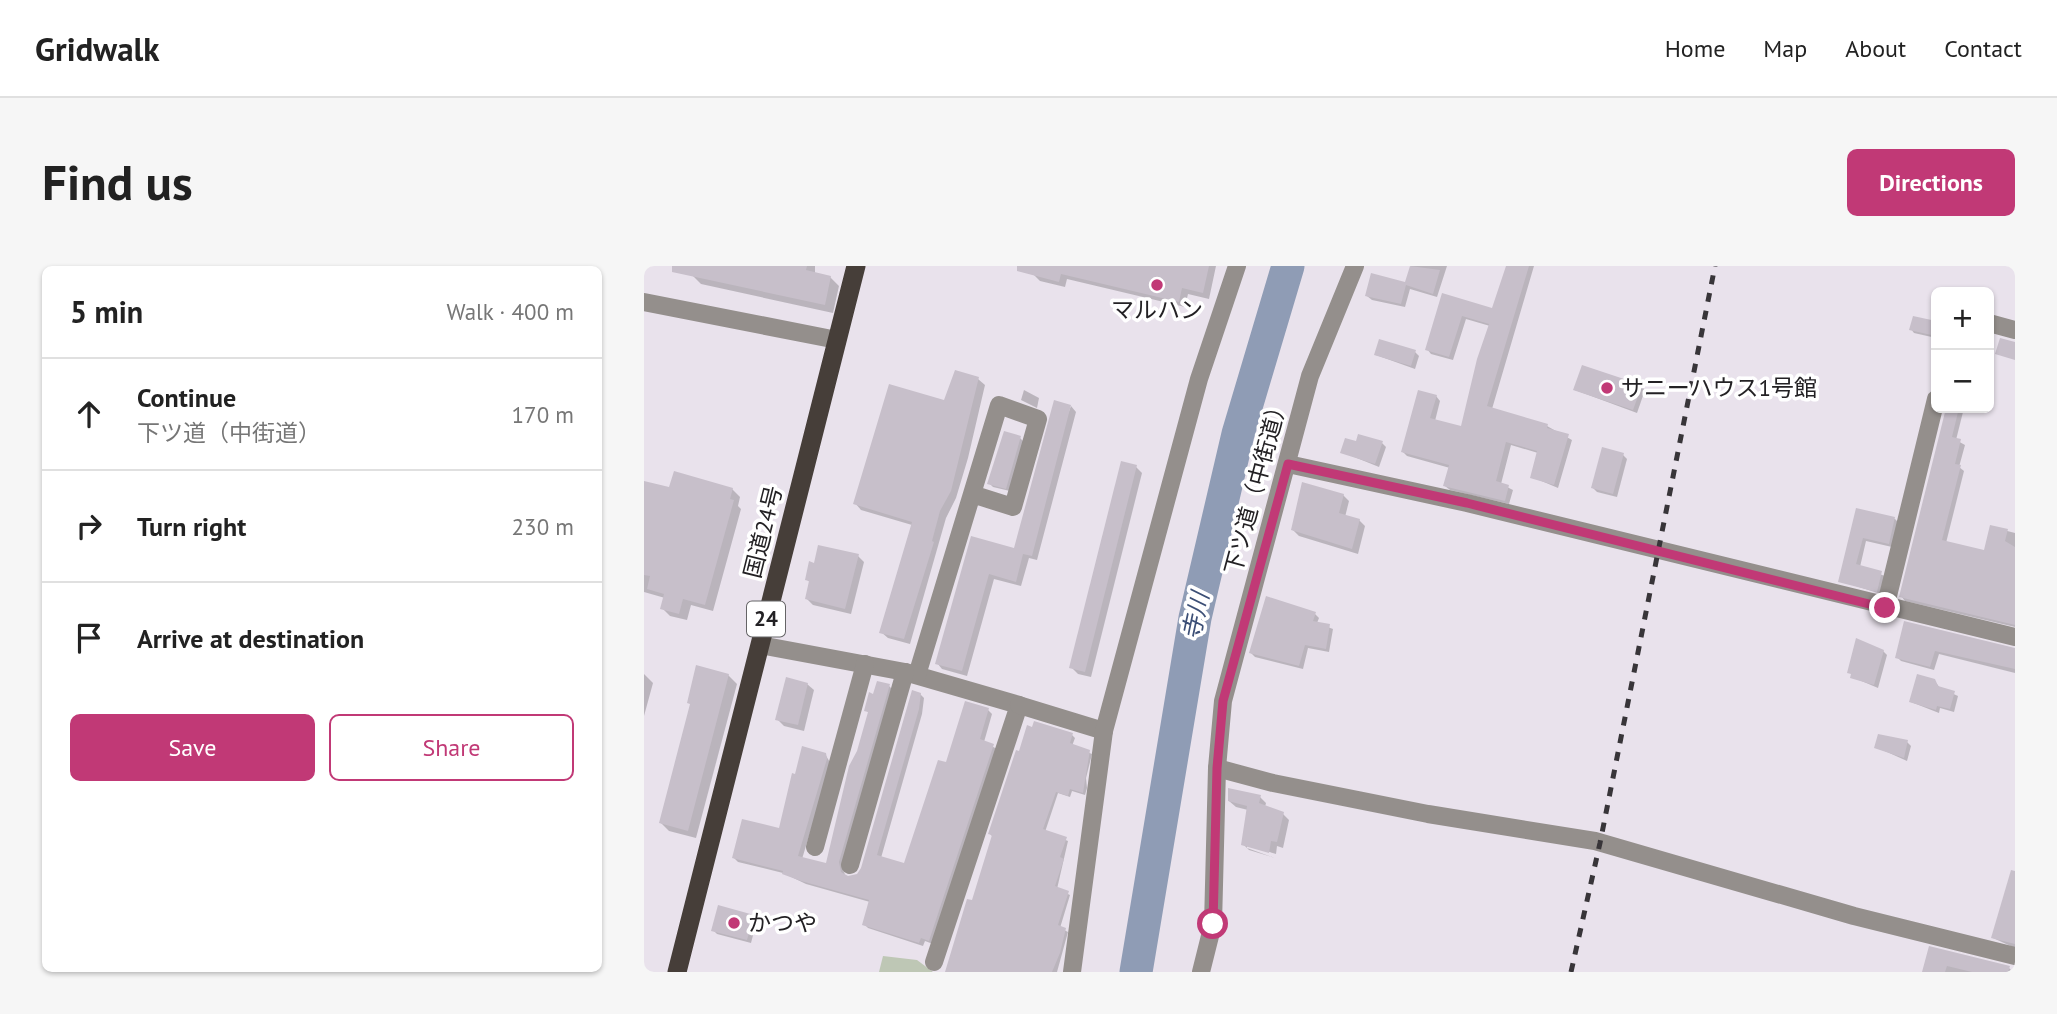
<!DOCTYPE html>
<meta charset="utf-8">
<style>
body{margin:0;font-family:"PT Sans","Noto Sans JP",sans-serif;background:#f6f6f6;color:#222}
.controls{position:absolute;right:21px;top:21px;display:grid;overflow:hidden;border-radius:10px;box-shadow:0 2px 5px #0004}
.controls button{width:63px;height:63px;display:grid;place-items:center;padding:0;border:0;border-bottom:2px solid #e0e0e0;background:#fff;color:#222;font:35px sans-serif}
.stop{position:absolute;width:21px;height:21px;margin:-16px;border:5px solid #c13976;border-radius:50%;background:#fff}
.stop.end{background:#c13976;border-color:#fff;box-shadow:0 2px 7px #0008}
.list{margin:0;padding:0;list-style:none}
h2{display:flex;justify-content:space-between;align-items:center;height:91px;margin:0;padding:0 28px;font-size:30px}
h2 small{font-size:23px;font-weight:400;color:#767676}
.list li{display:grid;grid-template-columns:46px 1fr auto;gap:21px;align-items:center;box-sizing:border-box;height:112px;padding:0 28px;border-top:2px solid #e0e0e0}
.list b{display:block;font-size:26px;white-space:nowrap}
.list p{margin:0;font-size:23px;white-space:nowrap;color:#767676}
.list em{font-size:23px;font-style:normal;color:#767676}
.actions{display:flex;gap:14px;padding:21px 28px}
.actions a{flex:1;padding:16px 0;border:2px solid #c13976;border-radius:10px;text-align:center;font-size:24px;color:#c13976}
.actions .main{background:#c13976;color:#fff}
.icon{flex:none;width:38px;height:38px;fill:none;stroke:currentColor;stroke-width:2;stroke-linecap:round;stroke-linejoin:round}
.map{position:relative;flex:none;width:1371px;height:706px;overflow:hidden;border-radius:10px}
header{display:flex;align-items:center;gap:42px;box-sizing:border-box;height:98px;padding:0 35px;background:#fff;border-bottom:2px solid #e0e0e0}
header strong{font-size:33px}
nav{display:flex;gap:38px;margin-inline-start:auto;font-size:24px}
.intro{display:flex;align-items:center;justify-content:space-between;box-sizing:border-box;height:168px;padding:0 42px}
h1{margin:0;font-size:49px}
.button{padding:18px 32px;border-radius:10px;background:#c13976;color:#fff;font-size:24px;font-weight:700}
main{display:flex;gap:42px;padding:0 42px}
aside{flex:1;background:#fff;border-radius:10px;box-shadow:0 2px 5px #0004}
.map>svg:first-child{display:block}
.green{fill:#bec7b5}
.shadow{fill:#0003}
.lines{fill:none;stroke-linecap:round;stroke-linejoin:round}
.river{stroke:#8f9cb5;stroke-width:33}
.building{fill:#c7bfca}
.minor{stroke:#948f8c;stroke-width:18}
.trunk{stroke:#463e39;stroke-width:19}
.rail{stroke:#383539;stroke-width:5;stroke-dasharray:9 9;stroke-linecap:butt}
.route{stroke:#c13976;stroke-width:9}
.poi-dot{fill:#c13976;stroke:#fff;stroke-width:2.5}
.labels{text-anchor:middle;stroke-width:7;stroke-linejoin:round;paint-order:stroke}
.shield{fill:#fff;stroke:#656466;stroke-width:2}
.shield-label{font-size:21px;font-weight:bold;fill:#232124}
.poi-label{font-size:23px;fill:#232124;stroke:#fff;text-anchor:start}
.street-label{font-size:23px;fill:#232124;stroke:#fff}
.water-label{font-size:24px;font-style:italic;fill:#3c4f76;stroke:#fff}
</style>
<header>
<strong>Gridwalk</strong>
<nav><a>Home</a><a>Map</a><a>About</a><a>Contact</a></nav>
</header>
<div class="intro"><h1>Find us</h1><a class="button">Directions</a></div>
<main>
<aside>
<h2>5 min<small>Walk · 400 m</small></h2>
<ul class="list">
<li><svg class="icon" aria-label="ahead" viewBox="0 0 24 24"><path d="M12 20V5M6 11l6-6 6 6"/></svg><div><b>Continue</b><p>下ツ道（中街道）</p></div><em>170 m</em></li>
<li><svg class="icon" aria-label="right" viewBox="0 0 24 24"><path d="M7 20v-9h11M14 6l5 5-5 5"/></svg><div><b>Turn right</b></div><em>230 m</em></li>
<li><svg class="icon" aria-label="arrive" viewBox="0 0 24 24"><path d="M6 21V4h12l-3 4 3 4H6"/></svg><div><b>Arrive at destination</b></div></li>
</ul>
<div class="actions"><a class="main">Save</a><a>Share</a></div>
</aside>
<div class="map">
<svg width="1371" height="706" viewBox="0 0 1371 706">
<rect width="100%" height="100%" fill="#e9e2ec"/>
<path class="green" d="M239,690L273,694L289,706H235Z"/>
<g class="shadow">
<path d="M51,0H171V8L186,11L195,20L189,47L57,18L49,10Z"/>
<path d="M392,0H572L565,33L544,28L541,41L423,13L421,21L396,15L390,9Z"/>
<path d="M767,0H803L793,31L766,23L761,41L728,34L723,30L762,18Z"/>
<path d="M863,0H890L848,143L903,160L928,174L914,222L888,211L894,187L867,179L857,218L869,224L865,238L806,224L801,220L806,202L763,190L759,186L792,130L796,135L791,155L818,162L846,60L822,53L809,94L787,88L783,83L800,30L849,44Z"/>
<path d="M1270,52L1292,57V72L1270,67L1267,63Z"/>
<path d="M771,86L775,90L771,103L732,89Z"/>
<path d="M334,113L341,119L324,192L312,232L302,252L266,378L244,372L237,366L268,259L217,244L211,237L301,136Z"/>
<path d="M997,120L1001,124L993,147L931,124Z"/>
<path d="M380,124L395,132L393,142L377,134Z"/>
<path d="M427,140L432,146L393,294L385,292L377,320L350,313L323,410L298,403L293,397L328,273L371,284Z"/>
<path d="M1303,142H1320L1312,174L1321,179L1315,201L1320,205L1302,277L1341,286L1348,261L1371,267V361L1261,335L1257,330Z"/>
<path d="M376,172L380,176L366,225L349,221L345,217Z"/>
<path d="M713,177H738L742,181L735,201L698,186Z"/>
<path d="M979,189L983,193L973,231L953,226L949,222Z"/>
<path d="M492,201L498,207L447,411L434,408L427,401Z"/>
<path d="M0,216L26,223H88L96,231L94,240L97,243L69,345L47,339L43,354L26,350L18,342L21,332L0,326Z"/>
<path d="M699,229L705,235L701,251L715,254L721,260L714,288L655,270L649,264Z"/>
<path d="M1213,244L1251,253L1254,256L1248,281L1222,275L1216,301L1241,310L1237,328L1196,315Z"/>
<path d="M214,290L220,296L207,348L169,339L163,333L167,317L162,313L171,299Z"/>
<path d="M671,348L675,352L673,357L689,363L685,386L664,382L659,403L611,391L607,387Z"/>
<path d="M1261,358L1371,383V407L1295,388L1290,404L1257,395L1253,391Z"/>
<path d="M1239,385L1243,389L1234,422L1208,411Z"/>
<path d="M0,408L9,417L0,450Z"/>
<path d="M84,409L93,418L52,572L25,565L17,557L48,440Z"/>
<path d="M1290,414L1296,422L1314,430L1310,446L1296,442L1295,447L1267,436Z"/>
<path d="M163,418L170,424L160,465L140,460L133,453Z"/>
<path d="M245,420L249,424L198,601L202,611L210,612L219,603L276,428L280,432L278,448L237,592L261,599L303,498L344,444L348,448L340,476L353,483L289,678L281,675L279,680L224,662L220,658L226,636L162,618L139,607L94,596L90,592L137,565L152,510L181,488L187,498L158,593L183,600L226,448L222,444L230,430Z"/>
<path d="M428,469L431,472L428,480L448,488L442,512L443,522L441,529L428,525L426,531L414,527L401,566L424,575L413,623L426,629L416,662L424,666L413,706H303L329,636L349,571L346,568Z"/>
<path d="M1263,476L1267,480L1263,495L1232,481Z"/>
<path d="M616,531L622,537L621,541L639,548L645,554L639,582L633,580L632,588L603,579V582L631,592L605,584L599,578L604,544L592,541L585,535Z"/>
<path d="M1371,629V682L1349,672Z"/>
<path d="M109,650L113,654L107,677L73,668L69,664Z"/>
<path d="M1286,682L1365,702L1369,706H1280Z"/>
</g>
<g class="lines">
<path class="river" d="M492,706L551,352L594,168L644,0"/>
</g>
<g class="building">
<path d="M28,0H163L162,4L187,10L181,39L28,6Z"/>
<path d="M373,0H565L559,27L538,22L535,36L417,8L415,16L373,5Z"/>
<path d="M766,0L796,4L789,28L762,19L757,38L721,30L727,7L761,16Z"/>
<path d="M862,0H885L843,140L904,158L903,162L925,168L910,219L886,212L893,185L862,176L852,215L865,219L861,235L799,220L805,199L757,186L774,124L793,129L786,152L817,160L833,93L845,58L818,50L805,91L781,84L798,27L848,42Z"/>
<path d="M1269,50L1292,55V70L1265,64Z"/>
<path d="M1356,72L1371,76V94L1351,88Z"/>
<path d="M735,73L772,84L767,100L730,89Z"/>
<path d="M938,99L998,119L989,144L929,124Z"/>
<path d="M311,104L335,111L307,225L296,245L288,275L290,276L260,373L235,367L268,256L209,238L245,118L300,134Z"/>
<path d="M410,134L427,139L388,290L379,288L372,316L345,308L318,405L291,398L327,270L370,282Z"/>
<path d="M1302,142H1315L1308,171L1317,173L1311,198L1317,199L1298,274L1340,284L1346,259L1364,263L1361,275L1371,281V359L1255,331Z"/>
<path d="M360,165L377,170L362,223L343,218Z"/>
<path d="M714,168L739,175L731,198L696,187L701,172L712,175Z"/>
<path d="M958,181L980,187L969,228L947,222Z"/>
<path d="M477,195L493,199L441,406L425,402Z"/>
<path d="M30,205L89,222L86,233L90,234L61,339L39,333L35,348L16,343L20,328L3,323L6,310L0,309V215L25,221Z"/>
<path d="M658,216L700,228L695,247L716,253L708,283L647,264Z"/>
<path d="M1212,242L1251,251L1245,278L1219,272L1212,298L1238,305L1233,326L1194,316Z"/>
<path d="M174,279L215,288L201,343L161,333L165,315L161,314L165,295L170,297Z"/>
<path d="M622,330L672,346L669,355L686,358L682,383L661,379L655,400L605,387Z"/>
<path d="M1260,355L1371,382V403L1291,385L1286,401L1251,392Z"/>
<path d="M1212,372L1240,384L1230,419L1206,412L1207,408L1203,407Z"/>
<path d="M52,399L85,408L44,565L15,557L46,438L43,437Z"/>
<path d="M1273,408L1291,413L1294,420L1311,425L1306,443L1293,440L1292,444L1265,436Z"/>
<path d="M142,411L164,417L154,459L131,454Z"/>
<path d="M233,415L246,418L195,596L197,606L204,610L213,608L217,602L268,424L277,427L275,443L233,589L260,597L294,494L302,496L321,435L345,442L336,473L350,478L285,675L277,672L275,677L218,659L225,634L157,615L138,608L139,605L88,592L98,553L135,562L148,507L151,508L158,480L182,487L183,493L154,590L182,597L205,500L213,485L224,446L220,445L225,426L229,428Z"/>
<path d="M390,455L429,467L426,477L446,484L439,527L426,523L424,530L412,526L399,563L423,571L416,591L420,593L411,620L425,625L414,659L422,662L416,687L408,706H301L323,633L328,634L348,569L344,568L372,484L375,485L383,459L388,461Z"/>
<path d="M1234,468L1264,474L1260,492L1230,482Z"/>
<path d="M584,522L617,529L615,537L640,546L633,576L627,575L625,587L597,579L603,540L584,535Z"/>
<path d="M1367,604L1371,605V678L1347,672Z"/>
<path d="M74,639L110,649L103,674L67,665Z"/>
<path d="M1285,680L1366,700L1364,706H1328L1303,700L1301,706H1278Z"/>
</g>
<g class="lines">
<g class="minor">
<path d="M0,36L193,74"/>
<path d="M1345,57L1371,64"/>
<path d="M644,198L823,237L1371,371"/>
<path d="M1241,342L1292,133"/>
<path d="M116,379L261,406L375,439L290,696"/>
<path d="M273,409L355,139L394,153L369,241L328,228"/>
<path d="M375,439L460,465"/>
<path d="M573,502L629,517L784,548L951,575L1210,650L1371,690"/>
<path d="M171,581L221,398"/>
<path d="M206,599L261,406"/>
<path d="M428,706L460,465L555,113L593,0"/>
<path d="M557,706L569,658L573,502L579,435L666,110L711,0"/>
</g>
<path class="trunk" d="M33,706L212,0"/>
<path class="rail" d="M927,706L956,577L1071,0"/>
</g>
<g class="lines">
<path class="route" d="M569,658L573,502L579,435L644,198L823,237L1241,342"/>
</g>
<g class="poi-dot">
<circle cx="513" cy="19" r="7"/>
<circle cx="963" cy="122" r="7"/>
<circle cx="90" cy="657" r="7"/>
</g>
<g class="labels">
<rect class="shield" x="103" y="335.5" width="38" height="35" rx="5"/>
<g class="shield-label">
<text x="122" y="360">24</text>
</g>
<g class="poi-label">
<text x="513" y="52" text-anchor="middle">マルハン</text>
<text x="977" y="130">サニーハウス1号館</text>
<text x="104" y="665">かつや</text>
</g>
<g class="street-label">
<text transform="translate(612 219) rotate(-75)" y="8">下ツ道（中街道）</text>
<text transform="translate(119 266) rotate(-76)" y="8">国道24号</text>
</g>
<g class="water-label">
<text transform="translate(552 350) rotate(-78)" y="8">寺川</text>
</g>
</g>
</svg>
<div class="controls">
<button>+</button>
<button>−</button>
</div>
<div class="stop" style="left:569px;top:658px"></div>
<div class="stop end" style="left:1241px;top:342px"></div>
</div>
</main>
